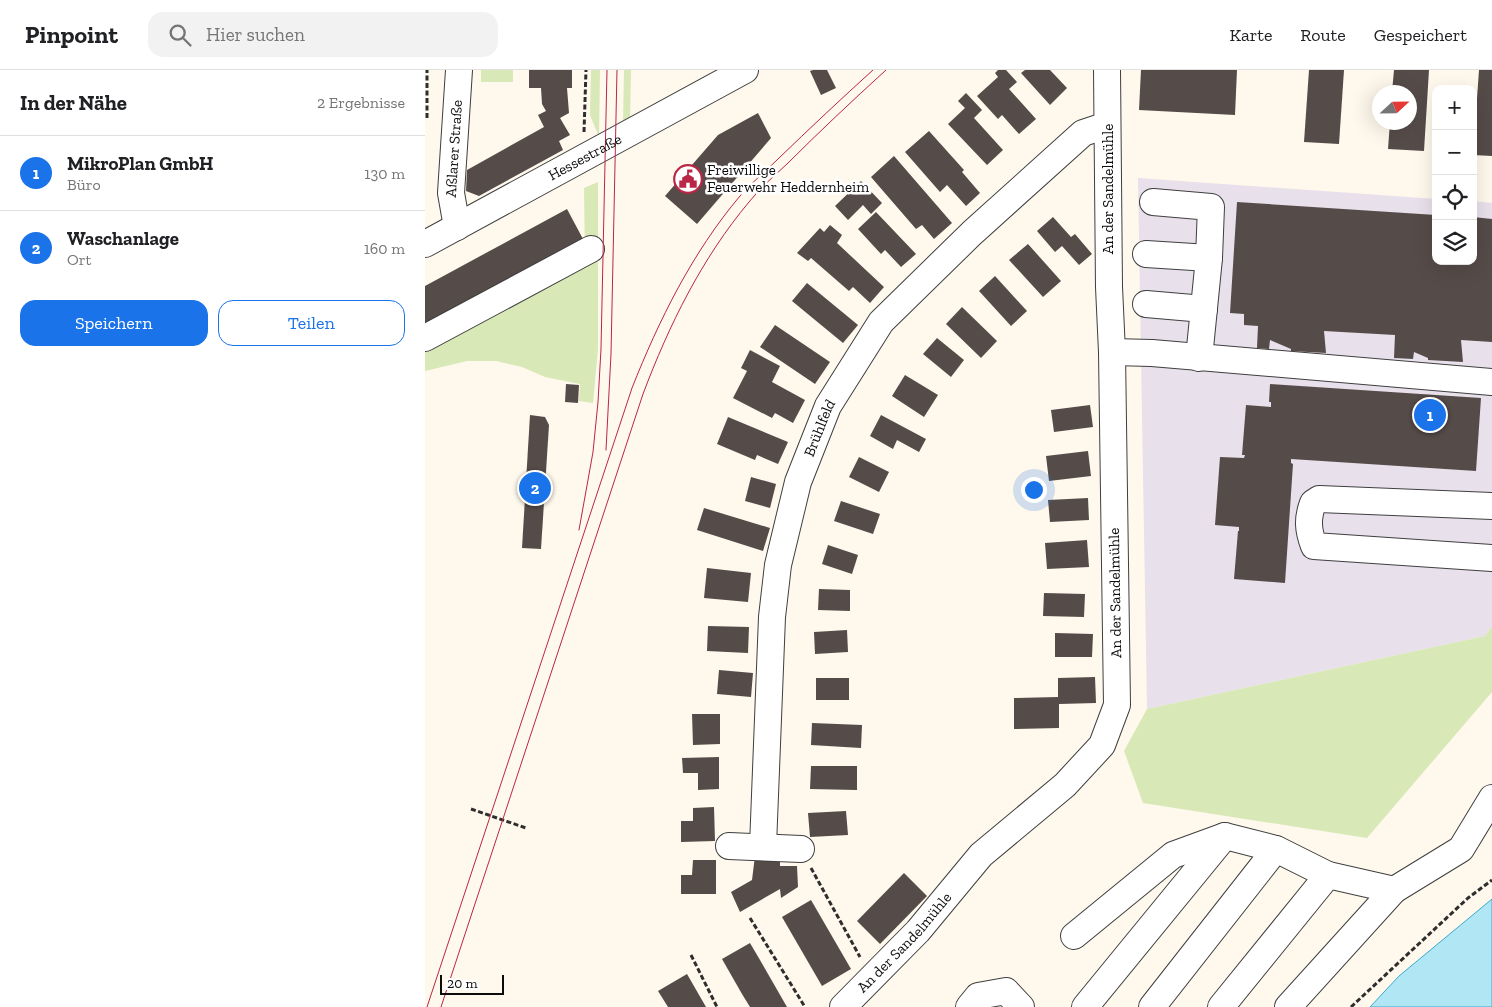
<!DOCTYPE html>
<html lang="de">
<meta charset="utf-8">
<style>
body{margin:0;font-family:"Zilla Slab",serif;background:#f2f2f2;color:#202124}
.controls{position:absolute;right:15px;top:15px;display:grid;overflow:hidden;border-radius:10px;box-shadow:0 5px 20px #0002}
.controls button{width:45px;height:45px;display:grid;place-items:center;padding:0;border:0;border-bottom:1px solid #e0e0e0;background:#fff;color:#202124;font:25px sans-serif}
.compass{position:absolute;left:947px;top:15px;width:45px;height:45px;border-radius:50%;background:#fff;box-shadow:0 5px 20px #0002;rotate:68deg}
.scale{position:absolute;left:15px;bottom:12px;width:64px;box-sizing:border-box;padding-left:5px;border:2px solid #0c0c0c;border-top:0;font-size:14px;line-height:18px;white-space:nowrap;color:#0c0c0c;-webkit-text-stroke:4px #fff;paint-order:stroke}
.you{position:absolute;left:608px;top:419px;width:18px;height:18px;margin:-12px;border:4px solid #fff;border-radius:50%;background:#1a73e8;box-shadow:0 0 0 8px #1a73e833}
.badge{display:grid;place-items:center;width:32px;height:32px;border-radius:50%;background:#1a73e8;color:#fff;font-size:16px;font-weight:700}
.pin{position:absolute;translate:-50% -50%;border:2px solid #fff;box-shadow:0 1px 5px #0006}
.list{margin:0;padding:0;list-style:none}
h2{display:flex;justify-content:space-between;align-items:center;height:65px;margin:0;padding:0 20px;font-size:21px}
h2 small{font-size:16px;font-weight:400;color:#757577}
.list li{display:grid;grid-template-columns:32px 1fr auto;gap:15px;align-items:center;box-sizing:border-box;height:75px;padding:0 20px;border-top:1px solid #e0e0e0}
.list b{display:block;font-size:19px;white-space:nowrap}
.list p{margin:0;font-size:16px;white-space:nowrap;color:#757577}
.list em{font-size:16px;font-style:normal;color:#757577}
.actions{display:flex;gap:10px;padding:15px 20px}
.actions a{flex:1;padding:11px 0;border:1px solid #1a73e8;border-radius:15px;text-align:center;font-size:18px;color:#1a73e8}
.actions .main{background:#1a73e8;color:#fff}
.icon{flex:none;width:28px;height:28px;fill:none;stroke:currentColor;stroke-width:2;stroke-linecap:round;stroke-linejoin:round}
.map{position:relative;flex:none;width:1067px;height:937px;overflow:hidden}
header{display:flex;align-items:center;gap:30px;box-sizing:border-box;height:70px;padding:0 25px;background:#fff;border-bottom:1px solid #e0e0e0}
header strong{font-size:24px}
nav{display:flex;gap:28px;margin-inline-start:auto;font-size:18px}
.search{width:350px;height:45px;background:#f2f2f2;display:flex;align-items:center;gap:12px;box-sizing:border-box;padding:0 18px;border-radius:15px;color:#757577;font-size:19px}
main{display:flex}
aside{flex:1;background:#fff}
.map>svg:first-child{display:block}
.industrial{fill:#e8e0eb}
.green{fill:#d8e8b6}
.water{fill:#b1e7f5;stroke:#39a9cb}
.building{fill:#554b49}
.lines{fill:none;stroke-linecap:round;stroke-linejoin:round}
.minor-casing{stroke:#3f3f3f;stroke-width:28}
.path{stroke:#2e2e2e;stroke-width:3;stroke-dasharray:5 2.5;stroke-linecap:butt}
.minor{stroke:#fff;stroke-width:26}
.tram{stroke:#ba2645;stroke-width:1}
.labels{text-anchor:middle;stroke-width:5;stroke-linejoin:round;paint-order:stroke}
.street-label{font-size:15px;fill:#0c0c0c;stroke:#fff}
.poi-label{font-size:15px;fill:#0c0c0c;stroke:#fff;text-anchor:start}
</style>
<header>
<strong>Pinpoint</strong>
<div class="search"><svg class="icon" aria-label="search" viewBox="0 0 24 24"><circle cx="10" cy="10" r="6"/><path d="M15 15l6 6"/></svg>Hier suchen</div>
<nav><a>Karte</a><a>Route</a><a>Gespeichert</a></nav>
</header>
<main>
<aside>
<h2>In der Nähe<small>2 Ergebnisse</small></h2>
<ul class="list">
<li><span class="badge">1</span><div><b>MikroPlan GmbH</b><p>Büro</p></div><em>130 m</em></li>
<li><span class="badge">2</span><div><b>Waschanlage</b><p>Ort</p></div><em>160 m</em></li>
</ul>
<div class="actions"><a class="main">Speichern</a><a>Teilen</a></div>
</aside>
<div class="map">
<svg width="1067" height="937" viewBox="0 0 1067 937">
<rect width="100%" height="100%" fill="#fff8ec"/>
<path class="industrial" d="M713,108L1011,129V191H1048V131L1067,133V556L1060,566L722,639Z"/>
<g class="green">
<rect x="56" y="0" width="32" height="12"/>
<path d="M166,0H175L174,67L165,45Z"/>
<path d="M199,0H206L205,51L198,56Z"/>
<path d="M173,112V279L168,333L154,331L155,314L120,307L97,297L71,291H42L0,301V277L160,188L159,118Z"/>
<path d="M1067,556V622L942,768L718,733L699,681L722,639L1060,566Z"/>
</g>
<path class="water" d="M1067,829V937H945L974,906Z"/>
<g class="building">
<path d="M104,0H147V18H142L144,43L135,48L145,65L134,71L138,80L54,126L41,121L42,100L119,57L113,45L121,41L117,34L116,18H104Z"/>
<path d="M388,0H402L411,18L396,25L385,1Z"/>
<path d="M573,0H581L592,12L584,19L611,49L594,64L577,45L573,49L552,26L573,7L570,3Z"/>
<path d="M600,0H625L642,18L625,35L596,3Z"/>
<path d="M716,0H812L810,45L714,40Z"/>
<path d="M884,0H919L914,74L879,72Z"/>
<path d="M969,0H1004L999,81L963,79L965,52H984V22H967Z"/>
<path d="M1054,0H1067V86L1048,85Z"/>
<path d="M541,23L557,40L549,48L578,80L562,95L523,54L540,38L533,31Z"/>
<path d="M333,43L346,68L272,154L240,126L293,65Z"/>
<path d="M504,61L539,100L537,102L555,123L541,136L522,115L515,122L480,82Z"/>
<path d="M469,86L527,153L509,169L497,155L491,159L446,107Z"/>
<path d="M436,111L457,133L446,144L438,135L423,150L410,136Z"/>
<path d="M812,132L1011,145V191H1048V147L1067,149V272L1036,270L1038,292L1003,290V288L989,282L988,289L969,288L970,265L899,261L901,283L866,281V279L845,270L844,279L832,278L833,256L819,255V244L805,243Z"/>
<path d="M142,139L158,169L0,254V216Z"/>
<path d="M451,142L491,184L476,197L460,180L456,184L433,159Z"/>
<path d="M628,147L646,167L650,164L667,184L654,195L637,176L630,182L612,161Z"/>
<path d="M405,155L417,165L412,173L459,217L445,233L428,217L424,221L386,188L383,191L372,183L395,158L399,162Z"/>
<path d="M603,174L636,211L618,227L584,190Z"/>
<path d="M570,206L602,241L586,256L554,221Z"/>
<path d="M382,213L433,255L418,273L367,231Z"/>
<path d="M537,237L572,271L556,288L521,254Z"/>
<path d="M350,255L405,292L390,314L335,277Z"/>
<path d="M512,268L539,290L526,307L498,284Z"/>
<path d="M325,280L355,296L347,312L380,330L368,353L350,343L347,348L308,328L322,301L316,298Z"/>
<path d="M480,305L513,325L499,347L467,326Z"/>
<path d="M141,314L154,315L153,333L140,332Z"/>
<path d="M845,314L1056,328L1051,401L866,389V393L868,394L860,513L809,509L813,461H814V457L790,455L795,387L819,388L820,385H817L821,335L846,337V332H844Z"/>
<path d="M665,335L668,357L629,362L626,340Z"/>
<path d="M105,345L120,347L124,355L116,479L97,478Z"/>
<path d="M456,345L501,369L494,382L472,370L468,379L445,366Z"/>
<path d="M303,347L363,372L353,394L332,385L330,390L292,374Z"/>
<path d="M663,381L666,406L624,411L621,386Z"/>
<path d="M434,387L464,402L454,422L424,407Z"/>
<path d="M326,407L351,414L345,438L320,431Z"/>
<path d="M663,428L664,450L625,452L623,430Z"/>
<path d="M416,431L455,444L448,464L409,451Z"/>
<path d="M279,438L345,458L338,481L272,460Z"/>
<path d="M662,470L664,497L622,499L620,473Z"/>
<path d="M403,475L433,485L427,504L397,494Z"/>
<path d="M282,498L326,503L323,532L279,528Z"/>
<path d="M394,519L425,520V541L393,540Z"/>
<path d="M619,523L660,524L659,547L618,546Z"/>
<path d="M283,556L324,557L323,583L282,581Z"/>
<path d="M422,560L423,582L390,584L389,562Z"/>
<path d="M630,563L668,564L667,587H630Z"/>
<path d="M294,600L328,603L326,627L292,624Z"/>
<path d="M670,607L671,633L634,634V658L589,659V628L633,627V608Z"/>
<rect x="391" y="608" width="33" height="22"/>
<path d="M267,644H295V674L268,675Z"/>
<path d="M387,653L437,655L436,678L386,675Z"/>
<path d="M294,687V719L273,720V703H258L257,688Z"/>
<path d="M386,696H432V720L385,719Z"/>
<path d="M289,737L290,771L256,772V751H268V738Z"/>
<path d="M421,741L423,765L385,767L383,743Z"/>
<path d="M330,786L355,789V796H372L373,817L356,828L355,819L315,842L306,822L327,810Z"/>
<path d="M268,790H291V824H256V805H267Z"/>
<path d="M479,803L502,826L455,874L432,851Z"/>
<path d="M386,830L426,899L397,916L357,847Z"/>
<path d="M325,873L335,890L362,937H325L317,924L297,889Z"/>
<path d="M262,904L281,937H243L233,921Z"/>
</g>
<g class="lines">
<defs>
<g id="minor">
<path d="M728,132L786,137L784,188L774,288"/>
<path id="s1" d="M32,157L26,123L34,0"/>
<path id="s2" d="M0,174L320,0"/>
<path d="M721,184L784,188"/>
<path d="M721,234L779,239"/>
<path d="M0,268L166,179"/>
<path d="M687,282L727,283L1067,312"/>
<path d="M1067,436L894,429L888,433C882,449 883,460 889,476L1067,488"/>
<path d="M304,776L376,779"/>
<path id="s3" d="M338,776L347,547L353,495L373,412L403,336L456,252L547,163L658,63L682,55"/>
<path d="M649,866L748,785L800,766L851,779L903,805"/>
<path id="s4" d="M418,937L493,861L556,785L640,715L677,675L692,635L687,282L684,217L682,0"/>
<path d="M544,937L553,926L581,921L596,937"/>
<path d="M660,937L800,766"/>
<path d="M727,937L851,779"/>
<path d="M796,937L903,805L969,820L1036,779L1067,728"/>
<path d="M863,937L969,820"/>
</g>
</defs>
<use href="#minor" class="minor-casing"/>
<g class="path">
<path d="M2,48V0"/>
<path d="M159,62L161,0"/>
<path d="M46,739L101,758"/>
<path d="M386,798L435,887"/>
<path d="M325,848L380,937"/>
<path d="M266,885L292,937"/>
<path d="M926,937L1043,828L1067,810"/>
</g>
<use href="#minor" class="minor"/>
<g class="tram">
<path d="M181,380L186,284L192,0"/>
<path d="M154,460L168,382L173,332L176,279L182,0"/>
<path d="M2,937L207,318C234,250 267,183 315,126C326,113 341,101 353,89C384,59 416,29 448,0"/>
<path d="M16,937L218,324C244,255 277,188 324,132C335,118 349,106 362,94C394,62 427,31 461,0"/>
</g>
</g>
<defs>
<symbol id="civic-ring" viewBox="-11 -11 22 22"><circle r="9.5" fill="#fff" stroke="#ba2645" stroke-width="1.5"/><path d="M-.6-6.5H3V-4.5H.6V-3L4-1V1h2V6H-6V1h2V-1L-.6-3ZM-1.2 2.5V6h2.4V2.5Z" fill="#ba2645"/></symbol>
</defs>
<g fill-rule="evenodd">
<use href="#civic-ring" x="247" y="93" width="32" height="32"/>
</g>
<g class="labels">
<g class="street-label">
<text dy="5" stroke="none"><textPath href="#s1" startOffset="79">Aßlarer Straße</textPath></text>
<text dy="5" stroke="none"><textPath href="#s2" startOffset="182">Hessestraße</textPath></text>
<text transform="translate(683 119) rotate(-90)" y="5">An der Sandelmühle</text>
<text dy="5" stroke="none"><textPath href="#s3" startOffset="425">Brühlfeld</textPath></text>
<text transform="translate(690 523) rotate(-91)" y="5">An der Sandelmühle</text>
<text dy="5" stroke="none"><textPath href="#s4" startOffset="89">An der Sandelmühle</textPath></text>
</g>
<g class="poi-label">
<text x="282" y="105">Freiwillige<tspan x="282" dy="17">Feuerwehr Heddernheim</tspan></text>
</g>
</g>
</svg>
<div class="controls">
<button>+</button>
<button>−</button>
<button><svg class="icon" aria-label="locate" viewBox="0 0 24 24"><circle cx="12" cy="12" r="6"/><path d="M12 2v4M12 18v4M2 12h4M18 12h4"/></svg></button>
<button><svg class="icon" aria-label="layers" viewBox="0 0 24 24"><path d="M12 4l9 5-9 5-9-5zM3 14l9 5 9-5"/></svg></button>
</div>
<svg class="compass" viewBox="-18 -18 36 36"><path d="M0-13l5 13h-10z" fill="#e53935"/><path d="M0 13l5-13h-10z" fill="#757577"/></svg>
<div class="scale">20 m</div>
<div class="you"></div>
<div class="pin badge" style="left:1005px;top:345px">1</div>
<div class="pin badge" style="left:110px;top:418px">2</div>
</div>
</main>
